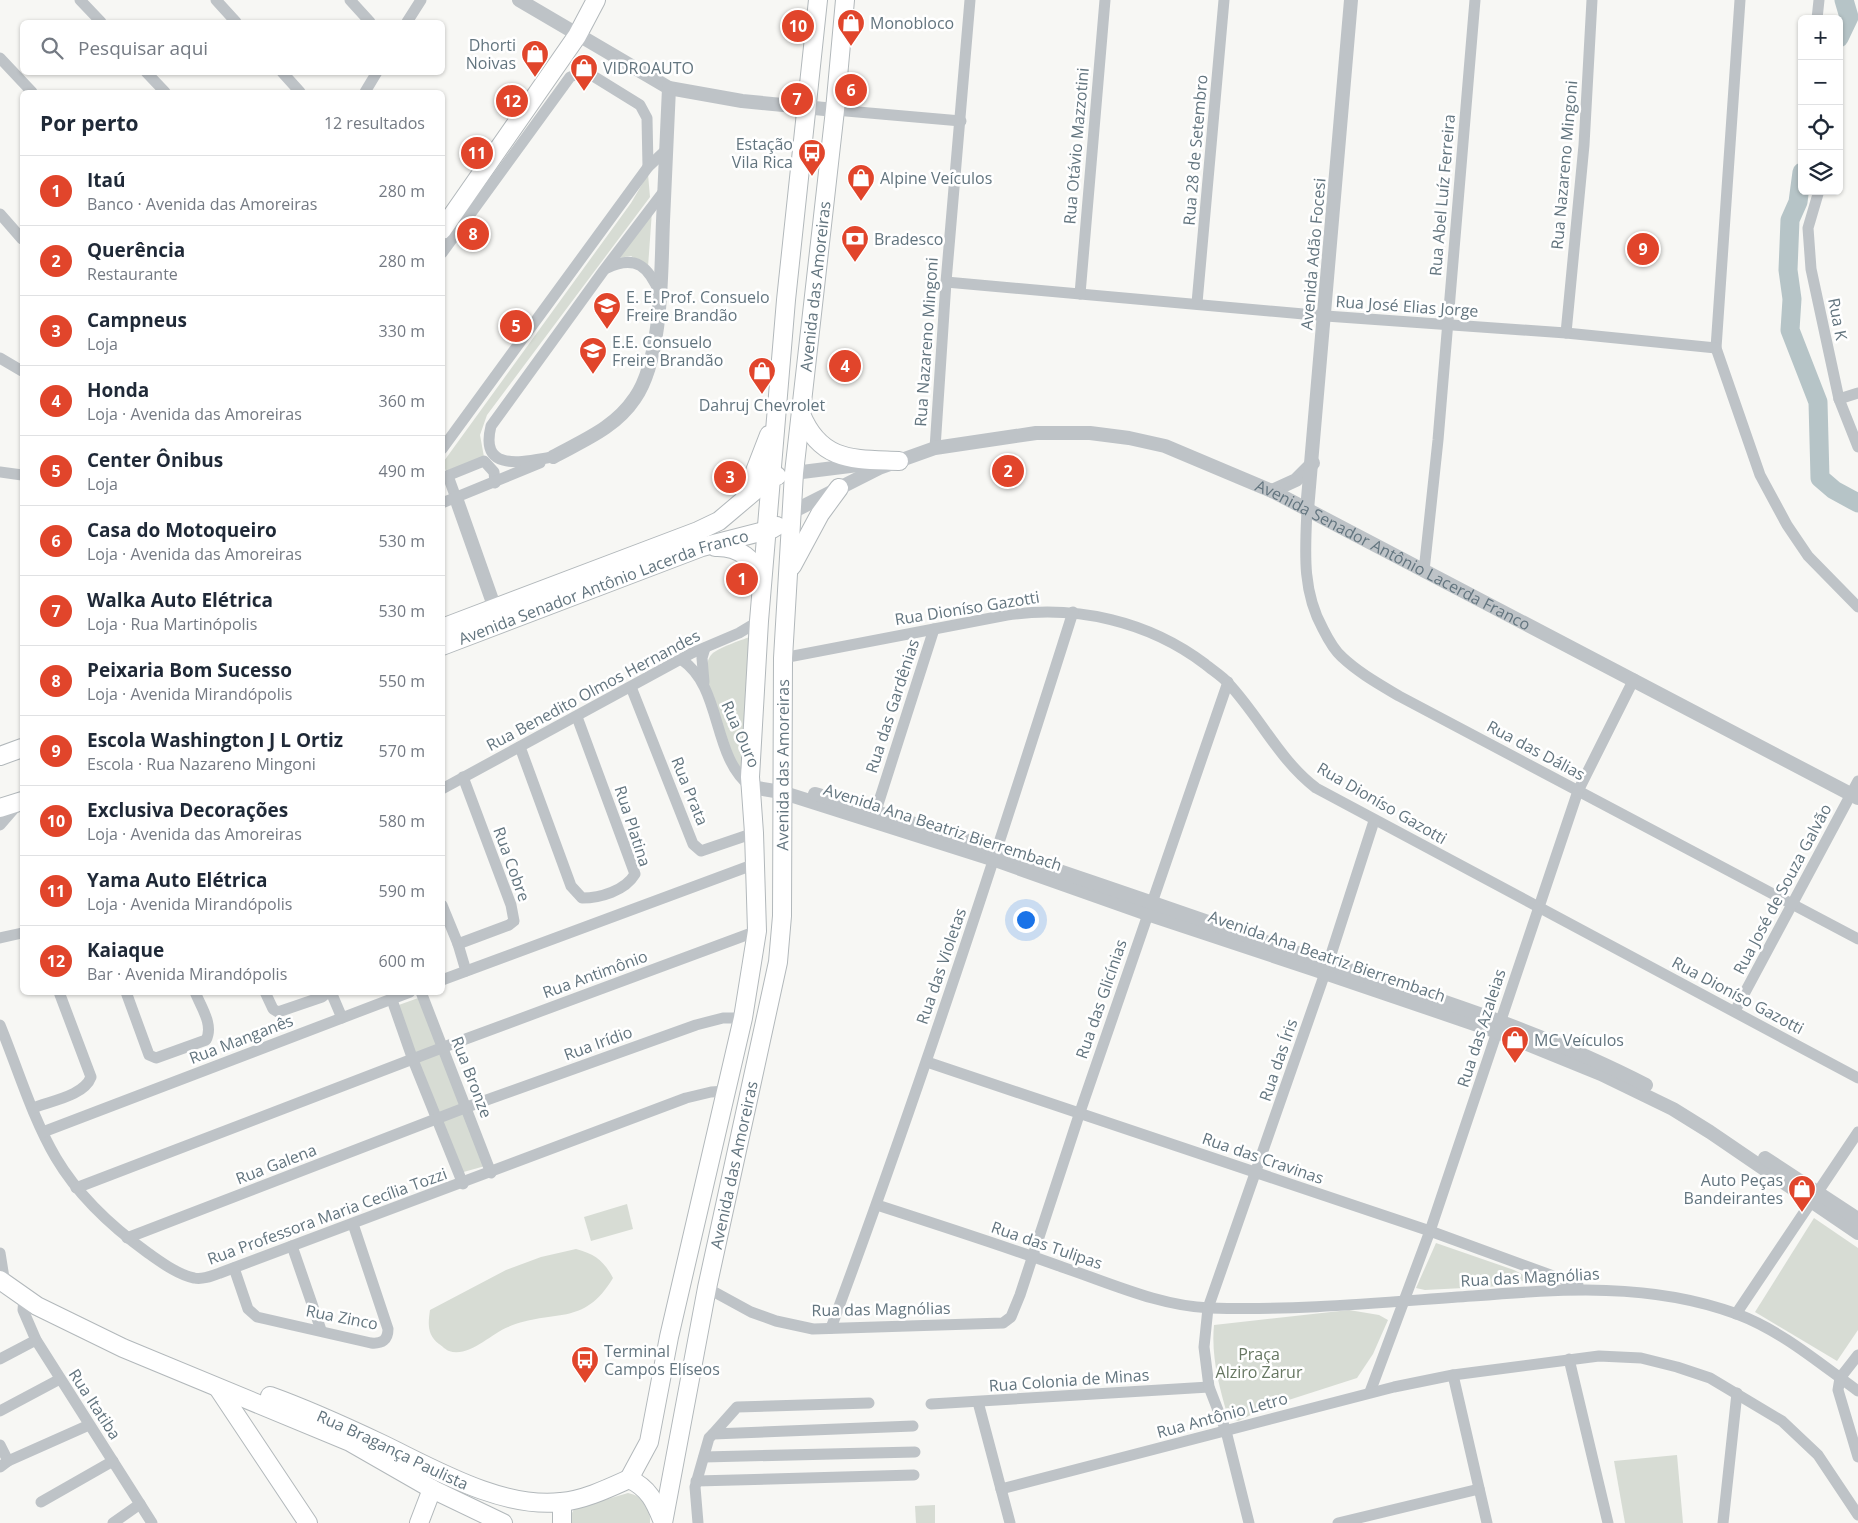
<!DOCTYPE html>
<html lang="pt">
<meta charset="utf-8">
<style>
body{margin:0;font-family:"Open Sans",sans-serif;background:#f2f2f3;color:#1f2937}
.controls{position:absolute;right:15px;top:15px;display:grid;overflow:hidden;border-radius:8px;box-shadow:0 1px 4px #0004}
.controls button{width:45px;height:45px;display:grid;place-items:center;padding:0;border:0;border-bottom:1px solid #e0e1e3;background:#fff;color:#1f2937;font:25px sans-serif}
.you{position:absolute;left:1025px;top:919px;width:18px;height:18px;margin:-12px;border:4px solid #fff;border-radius:50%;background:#1a73e8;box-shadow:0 0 0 8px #1a73e833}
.badge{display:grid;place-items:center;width:32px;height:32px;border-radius:50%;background:#e1452b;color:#fff;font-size:16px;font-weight:700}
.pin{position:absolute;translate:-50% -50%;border:2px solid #fff;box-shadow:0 1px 5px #0006}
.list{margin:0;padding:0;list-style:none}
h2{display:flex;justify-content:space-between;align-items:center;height:65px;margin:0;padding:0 20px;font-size:21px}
h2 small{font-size:16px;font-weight:400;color:#747a83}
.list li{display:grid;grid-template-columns:32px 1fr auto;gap:15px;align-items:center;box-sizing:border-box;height:70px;padding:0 20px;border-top:1px solid #e0e1e3}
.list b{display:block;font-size:19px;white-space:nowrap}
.list p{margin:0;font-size:16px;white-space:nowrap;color:#747a83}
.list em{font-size:16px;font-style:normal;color:#747a83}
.icon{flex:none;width:28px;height:28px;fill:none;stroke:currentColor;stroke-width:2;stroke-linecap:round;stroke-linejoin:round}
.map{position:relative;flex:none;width:1858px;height:1523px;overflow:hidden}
.search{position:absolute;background:#fff;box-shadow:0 1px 4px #0004;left:20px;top:20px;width:425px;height:55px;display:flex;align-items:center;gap:12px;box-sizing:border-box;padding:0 18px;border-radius:8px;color:#747a83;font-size:19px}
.panel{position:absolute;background:#fff;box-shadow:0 1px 4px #0004;left:20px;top:90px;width:425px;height:905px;border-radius:8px}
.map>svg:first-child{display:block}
.green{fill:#d7dcd4}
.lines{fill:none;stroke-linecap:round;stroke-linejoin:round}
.river{stroke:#b6c4c7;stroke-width:19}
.primary-casing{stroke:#b2b8bb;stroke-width:20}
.minor{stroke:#bec3c7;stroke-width:11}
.tertiary{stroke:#bec3c7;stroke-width:14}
.primary{stroke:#fff;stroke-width:18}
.labels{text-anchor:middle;stroke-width:5;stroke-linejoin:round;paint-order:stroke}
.poi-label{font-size:16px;fill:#63757f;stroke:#fff;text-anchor:start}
.street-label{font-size:16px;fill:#63757f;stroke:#fff}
.park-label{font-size:16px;fill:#677762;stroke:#fff}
</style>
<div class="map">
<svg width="1858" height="1523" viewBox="0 0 1858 1523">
<rect width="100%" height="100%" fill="#f7f7f4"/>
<g class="green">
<path d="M648,174L650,197L487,415L480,435L484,457L446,471L443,465L444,461L631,203Z"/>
<path d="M652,211L648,267L631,256L618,258Z"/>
<path d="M750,637L747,779C733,761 692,673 712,654C718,648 741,640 750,637Z"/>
<path d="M421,997L485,1166L460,1173L396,1006Z"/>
<path d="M627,1204L633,1229L591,1241L584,1217Z"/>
<path d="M1814,1218L1858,1248V1330L1837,1361L1755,1312Z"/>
<path d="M1436,1243L1514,1270L1539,1283L1522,1281L1502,1286L1425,1290L1416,1288Z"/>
<path d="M576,1249C595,1254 604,1261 613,1278C583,1328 554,1308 508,1327C491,1334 468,1358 449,1351C446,1350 442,1346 439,1344C427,1335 428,1324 430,1310L506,1270L541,1257Z"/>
<path d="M1349,1310L1379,1315L1388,1320L1373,1354L1357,1378L1270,1406L1238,1421L1228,1417C1219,1387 1211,1356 1214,1325Z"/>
<path d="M1677,1455L1683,1523H1625L1614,1461Z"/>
<path d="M628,1493C643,1496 651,1508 650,1523H567L574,1509Z"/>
<path d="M935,1505V1523H916L915,1506Z"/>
</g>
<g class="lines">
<g class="river">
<path d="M1839,38L1849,17L1844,0"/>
<path d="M1802,172L1798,202L1790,220L1788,270L1792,299L1790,330L1818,402L1820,478L1834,490L1858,503"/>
</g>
<defs>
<g id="primary">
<path d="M442,230L577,36L596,0"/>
<path d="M801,414C821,463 855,459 899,461"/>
<path d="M745,497L769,435"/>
<path d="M715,547C739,546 755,559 762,582"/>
<path d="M792,566L820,514L839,488"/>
<path d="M442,628L698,531L719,521L771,477L777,476"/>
<path id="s2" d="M442,646L702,547L772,529L777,526"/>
<path d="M0,756L22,748"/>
<path d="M0,808L22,801"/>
<path d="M0,1280L37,1306L123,1348L350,1442L432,1489L503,1523"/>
<path d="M218,1388L308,1523"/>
<path id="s3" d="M270,1396C309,1410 346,1427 382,1444C434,1469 502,1509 561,1502C584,1500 609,1488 629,1479"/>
<path d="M629,1479L649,1442L669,1337L743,1018L757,931L754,833L750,777L759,621L786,300L818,0"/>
<path d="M629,1479C649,1488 655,1502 663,1522"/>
<path d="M419,1523L432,1489"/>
<path d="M562,1523V1502"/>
<path id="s4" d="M663,1523L707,1288L778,962L782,916L783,658L794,473L835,110L845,0"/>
</g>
</defs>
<use href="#primary" class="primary-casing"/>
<g class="minor">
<path d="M80,0L101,22"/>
<path d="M216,0L236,22"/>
<path d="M350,0L370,22"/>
<path d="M1740,0L1716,348L1760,475L1787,525L1808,556L1858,607"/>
<path d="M1817,19L1819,0"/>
<path d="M407,22L421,0"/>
<path d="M0,58L32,92"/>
<path d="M146,72L165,92"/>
<path d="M282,72L300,92"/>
<path d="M365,92L377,72"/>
<path d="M835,110L961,121"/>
<path d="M1818,194L1808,228L1811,269L1839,399L1858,447"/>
<path d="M0,214L22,239"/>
<path d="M442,253L570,77L585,71L640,105L647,118L648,167"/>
<path d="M607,268C636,254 649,267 660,294"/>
<path d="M946,282L1326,316L1566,333L1716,348"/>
<path d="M1080,294L1105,0"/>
<path d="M1197,303L1224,0"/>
<path d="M1566,333L1584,145L1592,0"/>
<path d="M0,358L22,371"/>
<path d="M1839,399L1858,393"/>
<path d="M935,448L946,282L970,0"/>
<path d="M442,449L648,167L666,150"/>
<path d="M553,457C525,461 479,474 491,426L604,270L664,191"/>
<path d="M0,472L22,475"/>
<path d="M448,476L456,498"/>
<path d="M442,478L484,461L494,472L495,483"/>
<path d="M442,503L540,463"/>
<path d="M1307,510C1305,552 1302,591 1323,629C1328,639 1334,650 1342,657C1359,673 1379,684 1399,696L1858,939"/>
<path d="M1424,571L1438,440L1475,0"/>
<path d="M783,658L1007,615C1077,605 1148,621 1205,664C1212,670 1222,676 1228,683C1260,717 1279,760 1316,788L1858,1078"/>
<path d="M682,660C723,688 711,756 751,787"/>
<path d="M704,682L702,658L705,648"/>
<path d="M631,687L693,844L701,851L754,833"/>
<path d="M520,747L571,886L582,898C600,898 625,891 635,874L577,717"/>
<path d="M442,789L692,653L739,633L759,621"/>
<path d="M873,820L934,629"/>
<path d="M0,825L20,802"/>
<path d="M442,905L458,944L466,971"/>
<path d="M0,938L22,933"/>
<path d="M458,944L509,925L514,921L511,905L463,777"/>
<path d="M442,980L755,864"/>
<path d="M126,992L149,1055L156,1058L206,1040C214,1025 201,1007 195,992"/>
<path d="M265,992L273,1009L278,1012L322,997L328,992"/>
<path d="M331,992L342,1018"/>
<path d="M421,992L491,1173"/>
<path d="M392,1000L413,1060L463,1184"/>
<path d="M1735,1011L1858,781"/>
<path d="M0,1025C18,1069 32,1117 56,1158C79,1197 112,1227 148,1253C161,1262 178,1275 194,1278C202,1280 212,1276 220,1273L686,1098L711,1092L726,1091"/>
<path d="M927,1062L1430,1231L1578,1285"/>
<path d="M33,1108C50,1101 84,1096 91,1077L59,992"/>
<path d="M43,1132L410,992"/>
<path d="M76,1188L444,1047L757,931"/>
<path d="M877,1205C939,1225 1001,1245 1062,1267C1110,1283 1159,1306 1210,1308C1297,1311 1386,1302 1472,1296C1562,1289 1651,1282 1737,1314C1782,1331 1819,1363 1858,1391"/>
<path d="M127,1238L467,1107L696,1025L723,1018H743"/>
<path d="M292,1246L321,1330"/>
<path d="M0,1253L5,1284"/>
<path d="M234,1268L248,1309L257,1317L371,1343C382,1344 388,1340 388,1329L353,1224"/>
<path d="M707,1288L751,1312L776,1321L813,1329L1003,1323L1011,1317L1020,1295L1080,1112L1228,682"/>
<path d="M24,1298L23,1310L36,1340L152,1523"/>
<path d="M1736,1314L1858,1132"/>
<path d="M831,1328C919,1092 997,852 1073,612"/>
<path d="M1858,1355L1840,1378L1838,1390L1858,1457"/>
<path d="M0,1359L36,1340"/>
<path d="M1569,1359L1608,1523"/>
<path d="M1453,1375L1487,1523"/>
<path d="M1370,1392L1430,1231L1578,791L1634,679"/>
<path d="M978,1402L1010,1523"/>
<path d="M931,1404L1209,1387"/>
<path d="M0,1411L60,1379"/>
<path d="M713,1434L737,1407L869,1403"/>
<path d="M0,1445L8,1461L0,1467"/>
<path d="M704,1457L915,1452"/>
<path d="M8,1461L89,1425"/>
<path d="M696,1481L914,1475"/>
<path d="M1001,1489L1394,1387L1453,1375L1599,1356L1641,1358L1677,1367L1710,1378L1782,1421L1818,1455L1858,1515"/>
<path d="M41,1502L113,1461"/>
<path d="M113,1523L140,1504"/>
<path d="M698,1523L695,1487L709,1438L713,1434L913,1426"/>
<path d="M1249,1523L1226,1431L1209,1387L1204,1347L1208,1308L1325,973L1374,821"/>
<path d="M1338,1523L1479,1489"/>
<path d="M1723,1523L1737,1393"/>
</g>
<g class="tertiary">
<path d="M519,0L669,88L742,101L835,110"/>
<path d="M553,457C584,440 615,428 635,398C663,358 661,269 663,221C665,176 667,132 669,88"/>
<path d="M794,473L866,464"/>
<path d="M1272,491L1296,480L1313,463"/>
<path d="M456,498L498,617"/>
<path d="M1307,510L1351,0"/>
<path id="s1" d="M792,512L879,468L935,448L1036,433H1090L1129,438L1165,446L1272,491L1858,798"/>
<path d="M751,787L781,792L995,860L1147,914L1325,973L1498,1032L1601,1074L1673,1109L1710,1132L1858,1233"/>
<path d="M815,794C974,840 1130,895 1286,949C1407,990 1532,1026 1646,1085"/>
<path d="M1765,1158L1858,1219"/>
</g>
<use href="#primary" class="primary"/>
</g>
<defs>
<symbol id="shop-pin" viewBox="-11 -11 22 30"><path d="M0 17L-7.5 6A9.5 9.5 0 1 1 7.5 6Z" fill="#e1452b" stroke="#fff"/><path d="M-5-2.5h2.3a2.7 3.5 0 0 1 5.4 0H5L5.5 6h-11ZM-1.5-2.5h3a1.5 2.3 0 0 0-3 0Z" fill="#fff"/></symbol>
<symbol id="bus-pin" viewBox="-11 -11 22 30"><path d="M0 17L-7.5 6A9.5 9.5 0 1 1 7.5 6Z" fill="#e1452b" stroke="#fff"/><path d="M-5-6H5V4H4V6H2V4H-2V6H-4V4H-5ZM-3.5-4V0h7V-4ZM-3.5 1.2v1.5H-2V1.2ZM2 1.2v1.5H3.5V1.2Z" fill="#fff"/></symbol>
<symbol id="bank-pin" viewBox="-11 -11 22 30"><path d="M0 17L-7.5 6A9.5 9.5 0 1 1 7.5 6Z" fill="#e1452b" stroke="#fff"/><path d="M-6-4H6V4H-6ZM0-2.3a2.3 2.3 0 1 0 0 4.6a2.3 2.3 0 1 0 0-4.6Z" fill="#fff"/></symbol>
<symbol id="school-pin" viewBox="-11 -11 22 30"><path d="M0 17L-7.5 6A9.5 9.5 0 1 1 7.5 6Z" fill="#e1452b" stroke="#fff"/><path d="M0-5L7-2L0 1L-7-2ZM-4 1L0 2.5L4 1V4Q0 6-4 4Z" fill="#fff"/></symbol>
</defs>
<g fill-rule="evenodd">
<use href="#shop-pin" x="835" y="7" width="32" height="43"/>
<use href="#shop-pin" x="519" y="38" width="32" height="43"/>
<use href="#shop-pin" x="568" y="52" width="32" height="43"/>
<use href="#bus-pin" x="796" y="137" width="32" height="43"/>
<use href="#shop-pin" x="845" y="162" width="32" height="43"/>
<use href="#bank-pin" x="839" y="223" width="32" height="43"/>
<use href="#school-pin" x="591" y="290" width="32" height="43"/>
<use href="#school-pin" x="577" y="335" width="32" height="43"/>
<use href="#shop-pin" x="746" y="355" width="32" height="43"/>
<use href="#shop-pin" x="1499" y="1024" width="32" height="43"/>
<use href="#shop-pin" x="1786" y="1173" width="32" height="43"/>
<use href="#bus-pin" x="569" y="1344" width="32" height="43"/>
</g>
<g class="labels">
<g class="poi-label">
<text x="870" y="29">Monobloco</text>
<text x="516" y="51" text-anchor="end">Dhorti<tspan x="516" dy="18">Noivas</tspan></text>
<text x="603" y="74">VIDROAUTO</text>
<text x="793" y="150" text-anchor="end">Estação<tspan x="793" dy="18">Vila Rica</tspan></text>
<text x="880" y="184">Alpine Veículos</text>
<text x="874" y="245">Bradesco</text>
<text x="626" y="303">E. E. Prof. Consuelo<tspan x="626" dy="18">Freire Brandão</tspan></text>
<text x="612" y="348">E.E. Consuelo<tspan x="612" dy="18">Freire Brandão</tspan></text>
<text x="762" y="411" text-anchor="middle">Dahruj Chevrolet</text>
<text x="1534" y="1046">MC Veículos</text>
<text x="1783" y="1186" text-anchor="end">Auto Peças<tspan x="1783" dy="18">Bandeirantes</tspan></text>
<text x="604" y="1357">Terminal<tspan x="604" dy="18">Campos Elíseos</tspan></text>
</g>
<g class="street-label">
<text transform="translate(1076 146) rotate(-85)" y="6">Rua Otávio Mazzotini</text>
<text transform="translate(1195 150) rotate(-85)" y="6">Rua 28 de Setembro</text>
<text transform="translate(1564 165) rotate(-85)" y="6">Rua Nazareno Mingoni</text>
<text transform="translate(1442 195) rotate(-85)" y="6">Rua Abel Luíz Ferreira</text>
<text transform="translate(1313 254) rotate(-85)" y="6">Avenida Adão Focesi</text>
<text dy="6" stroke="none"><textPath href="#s4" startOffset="1250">Avenida das Amoreiras</textPath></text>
<text transform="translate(1407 306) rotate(4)" y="6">Rua José Elias Jorge</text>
<text transform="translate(1838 319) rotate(79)" y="6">Rua K</text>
<text transform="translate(926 342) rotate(-86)" y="6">Rua Nazareno Mingoni</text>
<text dy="6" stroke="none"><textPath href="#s1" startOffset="642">Avenida Senador Antônio Lacerda Franco</textPath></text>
<text dy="6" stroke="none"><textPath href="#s2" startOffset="172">Avenida Senador Antônio Lacerda Franco</textPath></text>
<text transform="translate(967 608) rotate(-9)" y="6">Rua Dioníso Gazotti</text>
<text transform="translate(593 690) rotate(-28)" y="6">Rua Benedito Olmos Hernandes</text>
<text transform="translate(892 706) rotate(-72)" y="6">Rua das Gardênias</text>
<text transform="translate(741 734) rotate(66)" y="6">Rua Ouro</text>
<text transform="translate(1536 750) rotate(28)" y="6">Rua das Dálias</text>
<text dy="6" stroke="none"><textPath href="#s4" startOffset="770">Avenida das Amoreiras</textPath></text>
<text transform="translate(690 791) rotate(68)" y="6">Rua Prata</text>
<text transform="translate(1382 803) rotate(30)" y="6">Rua Dioníso Gazotti</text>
<text transform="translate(633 826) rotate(72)" y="6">Rua Platina</text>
<text transform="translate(943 827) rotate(18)" y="6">Avenida Ana Beatriz Bierrembach</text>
<text transform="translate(512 864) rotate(70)" y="6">Rua Cobre</text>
<text transform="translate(1782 889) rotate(-62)" y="6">Rua José de Souza Galvão</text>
<text transform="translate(1327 956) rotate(19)" y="6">Avenida Ana Beatriz Bierrembach</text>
<text transform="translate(941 966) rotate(-71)" y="6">Rua das Violetas</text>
<text transform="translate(595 974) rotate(-20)" y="6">Rua Antimônio</text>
<text transform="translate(1738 995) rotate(28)" y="6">Rua Dioníso Gazotti</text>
<text transform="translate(1101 999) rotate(-71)" y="6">Rua das Glicínias</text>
<text transform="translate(1481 1028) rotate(-72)" y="6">Rua das Azaleias</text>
<text transform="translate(241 1039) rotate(-21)" y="6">Rua Manganês</text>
<text transform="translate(598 1043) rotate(-20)" y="6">Rua Irídio</text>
<text transform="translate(1278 1060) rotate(-71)" y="6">Rua das Íris</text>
<text transform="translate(472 1077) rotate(69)" y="6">Rua Bronze</text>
<text transform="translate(1263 1158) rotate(19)" y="6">Rua das Cravinas</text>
<text transform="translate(276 1164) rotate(-21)" y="6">Rua Galena</text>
<text dy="6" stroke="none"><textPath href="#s4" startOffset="365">Avenida das Amoreiras</textPath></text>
<text transform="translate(327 1216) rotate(-20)" y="6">Rua Professora Maria Cecília Tozzi</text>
<text transform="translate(1047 1245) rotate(19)" y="6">Rua das Tulipas</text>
<text transform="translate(1530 1277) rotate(-3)" y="6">Rua das Magnólias</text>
<text transform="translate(881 1309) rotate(-1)" y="6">Rua das Magnólias</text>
<text transform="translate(342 1317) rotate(11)" y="6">Rua Zinco</text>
<text transform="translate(1069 1380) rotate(-4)" y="6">Rua Colonia de Minas</text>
<text transform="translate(95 1404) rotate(57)" y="6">Rua Itatiba</text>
<text transform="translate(1222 1415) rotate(-15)" y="6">Rua Antônio Letro</text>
<text dy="6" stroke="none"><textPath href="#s3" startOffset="134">Rua Bragança Paulista</textPath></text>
</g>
<g class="park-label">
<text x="1259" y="1360">Praça<tspan x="1259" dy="18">Alziro Zarur</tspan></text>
</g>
</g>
</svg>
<div class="controls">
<button>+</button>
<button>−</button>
<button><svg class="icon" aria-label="locate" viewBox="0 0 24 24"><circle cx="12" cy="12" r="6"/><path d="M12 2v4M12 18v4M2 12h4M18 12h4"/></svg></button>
<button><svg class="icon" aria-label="layers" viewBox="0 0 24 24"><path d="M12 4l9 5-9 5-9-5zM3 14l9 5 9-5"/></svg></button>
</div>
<div class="you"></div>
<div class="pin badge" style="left:742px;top:579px">1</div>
<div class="pin badge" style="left:1008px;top:471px">2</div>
<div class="pin badge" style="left:730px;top:477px">3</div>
<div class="pin badge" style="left:845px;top:366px">4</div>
<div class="pin badge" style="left:516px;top:326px">5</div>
<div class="pin badge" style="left:851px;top:90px">6</div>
<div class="pin badge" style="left:797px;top:99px">7</div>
<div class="pin badge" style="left:473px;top:234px">8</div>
<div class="pin badge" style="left:1643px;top:249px">9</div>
<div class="pin badge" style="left:798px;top:26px">10</div>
<div class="pin badge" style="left:477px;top:153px">11</div>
<div class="pin badge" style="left:512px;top:101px">12</div>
<div class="search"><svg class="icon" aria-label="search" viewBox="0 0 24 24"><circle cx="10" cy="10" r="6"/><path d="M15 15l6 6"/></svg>Pesquisar aqui</div>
<section class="panel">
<h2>Por perto<small>12 resultados</small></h2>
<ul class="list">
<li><span class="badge">1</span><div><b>Itaú</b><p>Banco · Avenida das Amoreiras</p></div><em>280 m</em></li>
<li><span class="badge">2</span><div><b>Querência</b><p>Restaurante</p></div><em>280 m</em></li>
<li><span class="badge">3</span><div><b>Campneus</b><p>Loja</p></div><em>330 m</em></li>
<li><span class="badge">4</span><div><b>Honda</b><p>Loja · Avenida das Amoreiras</p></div><em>360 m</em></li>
<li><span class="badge">5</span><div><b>Center Ônibus</b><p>Loja</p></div><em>490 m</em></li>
<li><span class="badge">6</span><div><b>Casa do Motoqueiro</b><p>Loja · Avenida das Amoreiras</p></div><em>530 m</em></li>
<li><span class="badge">7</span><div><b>Walka Auto Elétrica</b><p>Loja · Rua Martinópolis</p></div><em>530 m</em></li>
<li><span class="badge">8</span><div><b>Peixaria Bom Sucesso</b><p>Loja · Avenida Mirandópolis</p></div><em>550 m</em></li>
<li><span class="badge">9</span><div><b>Escola Washington J L Ortiz</b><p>Escola · Rua Nazareno Mingoni</p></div><em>570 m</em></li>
<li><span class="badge">10</span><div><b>Exclusiva Decorações</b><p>Loja · Avenida das Amoreiras</p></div><em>580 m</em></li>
<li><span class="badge">11</span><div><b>Yama Auto Elétrica</b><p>Loja · Avenida Mirandópolis</p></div><em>590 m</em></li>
<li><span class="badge">12</span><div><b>Kaiaque</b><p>Bar · Avenida Mirandópolis</p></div><em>600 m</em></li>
</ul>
</section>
</div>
